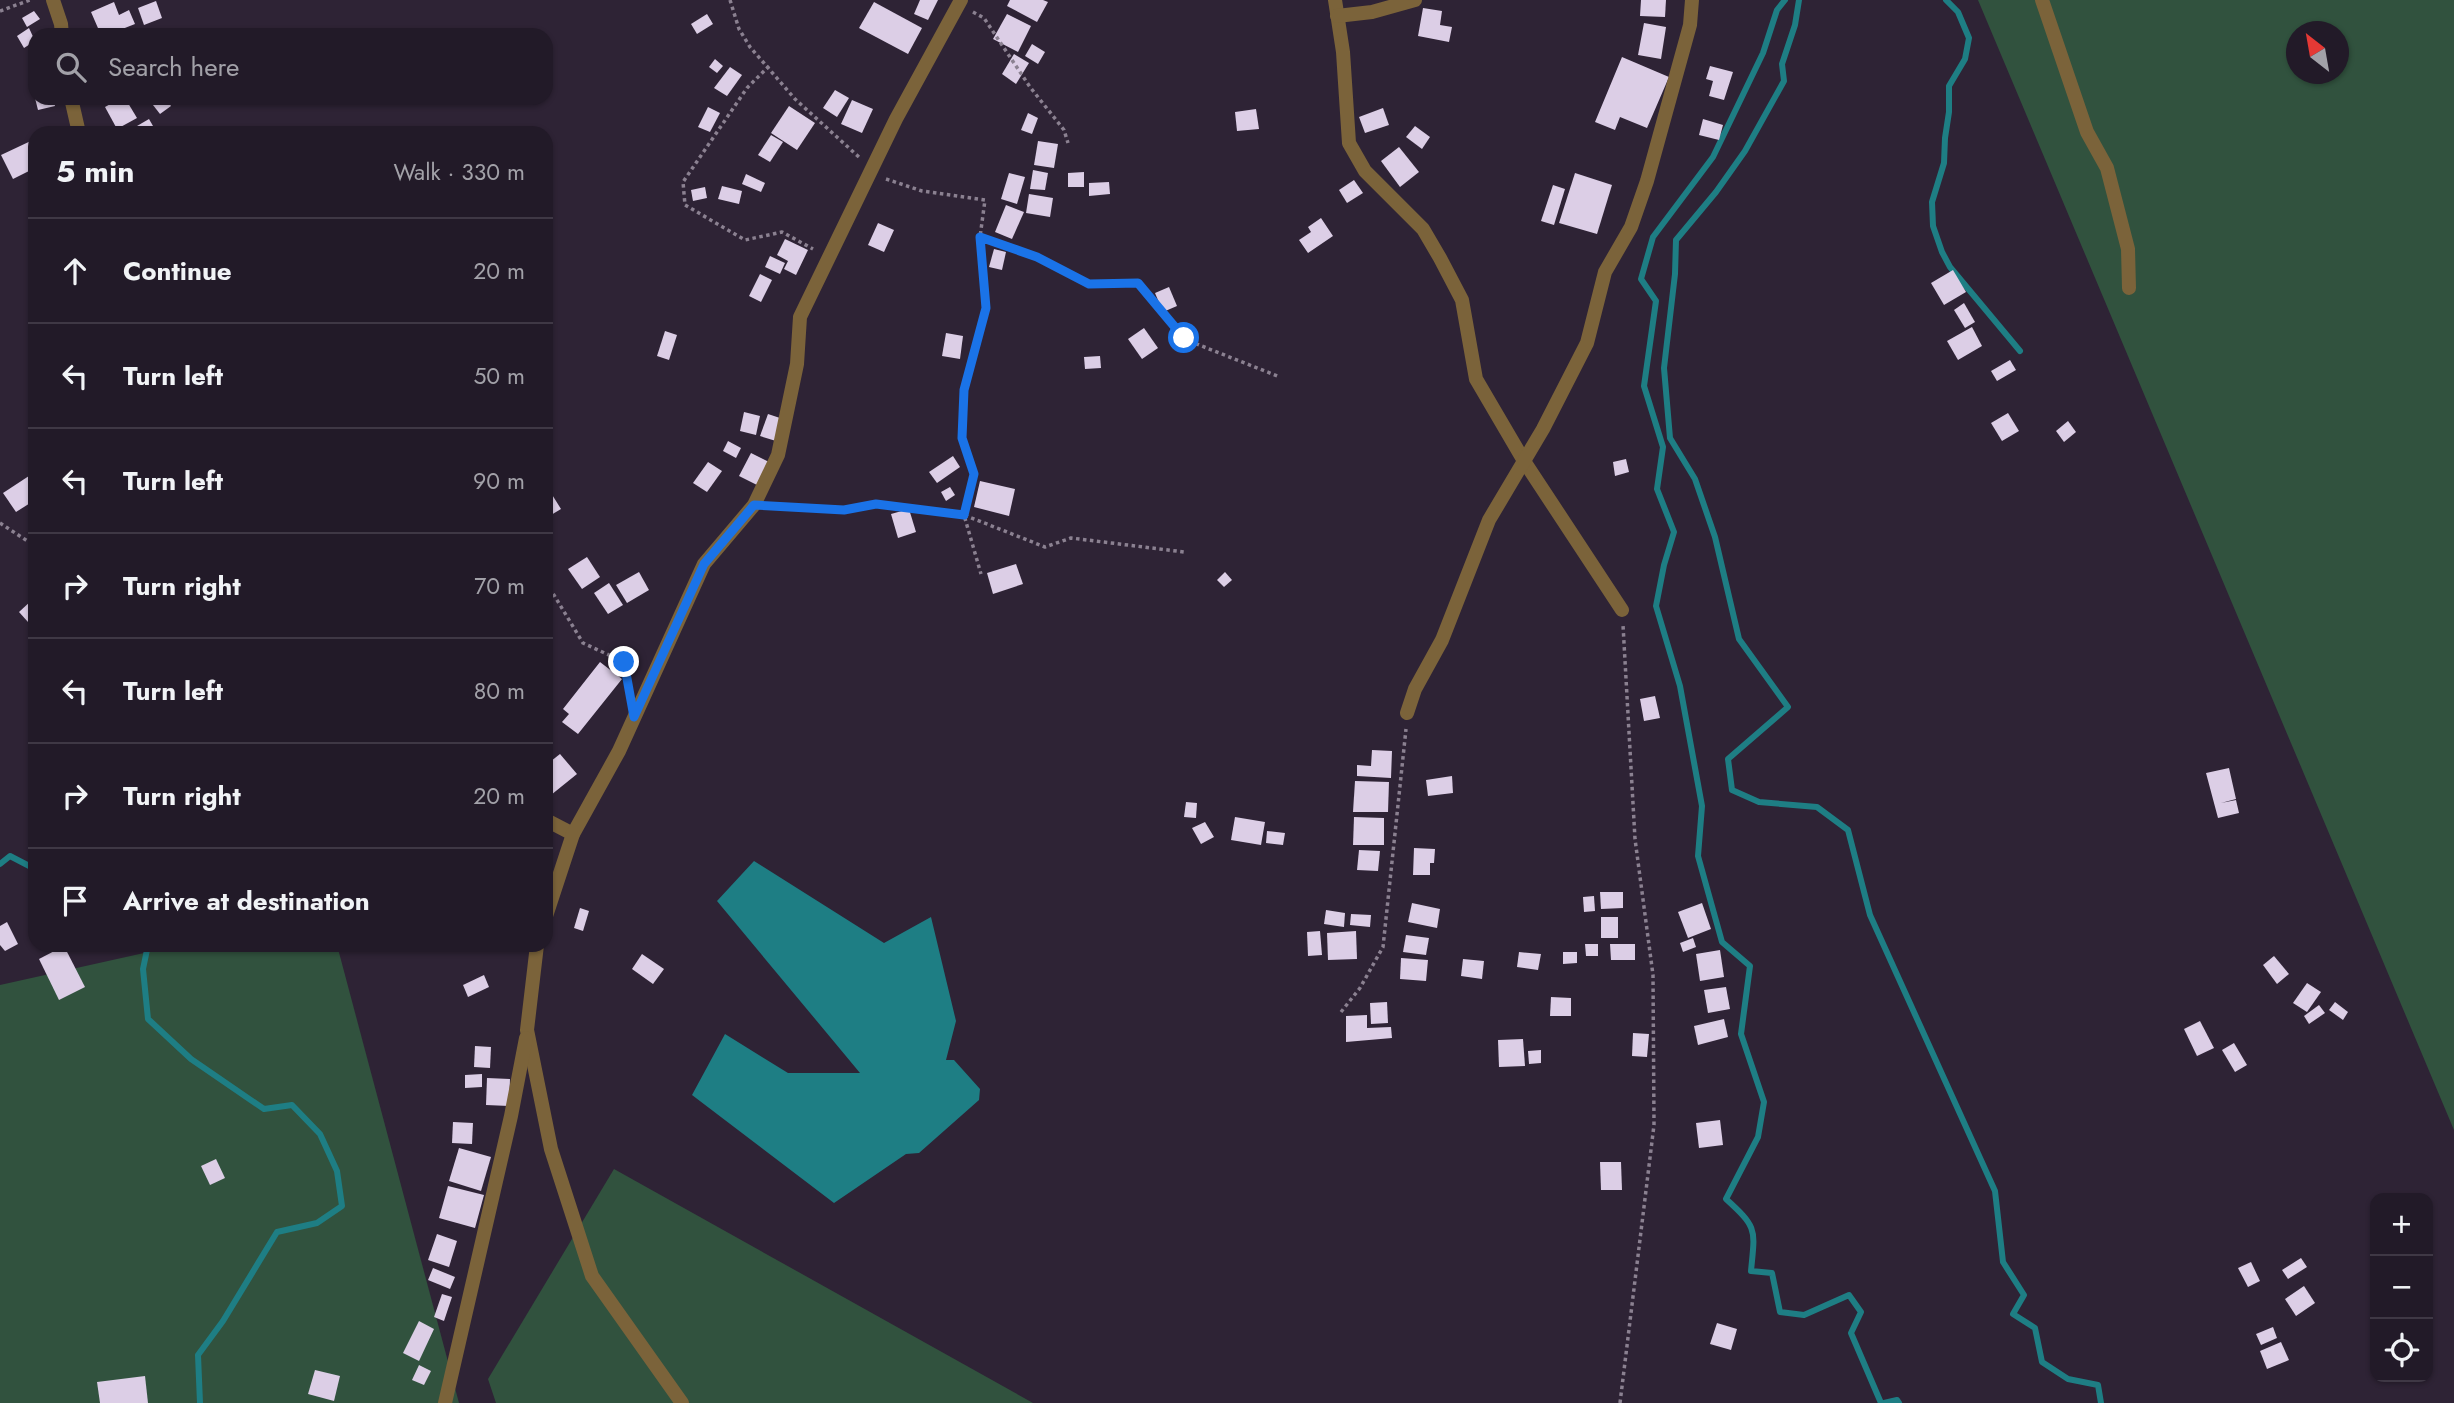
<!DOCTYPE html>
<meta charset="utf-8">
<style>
body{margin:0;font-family:Jost,sans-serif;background:#2e2734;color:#f1f3f6}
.controls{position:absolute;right:21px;bottom:21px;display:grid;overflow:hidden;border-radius:14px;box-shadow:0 2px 5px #0004}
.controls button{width:63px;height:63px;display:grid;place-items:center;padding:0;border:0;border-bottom:2px solid #3f3845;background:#221a28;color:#f1f3f6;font:35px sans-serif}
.compass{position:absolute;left:2286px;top:21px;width:63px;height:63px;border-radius:50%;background:#221a28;box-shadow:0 2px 5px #0004;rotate:329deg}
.stop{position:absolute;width:21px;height:21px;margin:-16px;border:5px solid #1a73e8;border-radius:50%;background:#fff}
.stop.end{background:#1a73e8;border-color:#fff;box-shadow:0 2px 7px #0008}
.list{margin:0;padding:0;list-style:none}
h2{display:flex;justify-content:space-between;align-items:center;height:91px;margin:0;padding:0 28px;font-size:30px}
h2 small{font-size:23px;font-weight:400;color:#a2a1a8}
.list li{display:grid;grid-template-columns:46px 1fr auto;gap:21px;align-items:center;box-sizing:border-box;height:105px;padding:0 28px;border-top:2px solid #3f3845}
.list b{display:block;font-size:26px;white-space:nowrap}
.list em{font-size:23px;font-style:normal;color:#a2a1a8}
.icon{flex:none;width:38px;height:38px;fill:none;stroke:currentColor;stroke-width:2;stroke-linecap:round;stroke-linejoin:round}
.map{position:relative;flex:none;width:2454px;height:1403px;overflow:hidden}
.search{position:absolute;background:#221a28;box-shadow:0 2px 5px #0004;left:28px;top:28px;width:525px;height:77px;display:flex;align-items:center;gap:18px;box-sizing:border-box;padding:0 24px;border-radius:21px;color:#a2a1a8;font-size:26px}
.panel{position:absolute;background:#221a28;box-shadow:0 2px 5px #0004;left:28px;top:126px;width:525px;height:826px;border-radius:21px}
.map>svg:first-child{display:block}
.green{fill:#31523e;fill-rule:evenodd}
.water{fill:#1e7e84}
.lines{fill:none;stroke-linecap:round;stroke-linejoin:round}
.stream{stroke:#1e7e84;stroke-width:6}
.building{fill:#dccee6}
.path{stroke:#8b8191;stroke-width:3.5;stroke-dasharray:3.5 3.5;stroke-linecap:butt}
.street{stroke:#7b633a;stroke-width:14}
.route{stroke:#1a73e8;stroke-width:9}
</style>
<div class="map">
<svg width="2454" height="1403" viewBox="0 0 2454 1403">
<rect width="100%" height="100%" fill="#2e2335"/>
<g class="green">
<path d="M1978,0H2454V1130ZM2296,32H2338V74H2296Z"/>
<path d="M180,945H337L459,1403H0V985Z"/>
<path d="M614,1169L1033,1403H496L488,1379Z"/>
</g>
<path class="water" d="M754,861L884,943L931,917L956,1021L946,1060H954L980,1089L979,1100L919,1153L906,1154L834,1203L692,1095L725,1034L788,1073H860L717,901Z"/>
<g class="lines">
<g class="stream">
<path d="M1785,0L1777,10L1763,53L1713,157L1653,237L1641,279L1656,301L1644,386L1663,447L1657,489L1674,532L1664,565L1656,606L1680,686L1702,806L1698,856L1722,942L1750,966L1741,1034L1764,1102L1758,1137L1726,1199C1758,1228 1755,1229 1751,1271L1772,1273L1780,1312L1804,1315L1849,1295L1861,1312L1851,1333L1881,1403"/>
<path d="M1799,0L1795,25L1782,64L1784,81L1745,151L1716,192L1676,240L1675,274L1664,368L1670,438L1695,479L1715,537L1739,639L1788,707L1728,759L1732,790L1759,802L1817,807L1848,830L1870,915L1995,1191L2003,1262L2024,1295L2013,1314L2035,1328L2042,1362L2068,1379L2098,1385L2101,1403"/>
<path d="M1946,0L1958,12L1969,38L1965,59L1949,86V112L1945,138L1944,163L1932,202L1933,226L1942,252L1950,267L2020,351"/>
<path d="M0,864L10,856L35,869"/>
<path d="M148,945L143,969L148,1019L191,1059L264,1109L292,1105L320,1134L337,1171L342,1206L317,1223L277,1232L223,1321L198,1355L200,1403"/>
<path d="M1884,1403L1897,1400L1899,1403"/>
</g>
</g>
<g class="building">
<path d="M920,0H938L928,20L914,14Z"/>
<path d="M1010,0H1043L1048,2L1037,22L1007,6Z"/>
<path d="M1641,0H1666L1665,17L1640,16Z"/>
<path d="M156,1L162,18L144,25L138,8Z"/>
<path d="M114,2L119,15L129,10L135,24L107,35H101L91,12Z"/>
<path d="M874,2L922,28L908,54L859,28Z"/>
<path d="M1423,8L1442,11L1440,25L1452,27L1449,42L1418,36Z"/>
<path d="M34,11L40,19L27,27L22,18Z"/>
<path d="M707,14L713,24L697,34L691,24Z"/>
<path d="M1007,14L1031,26L1018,52L993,39Z"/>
<path d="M1644,23L1666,27L1661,59L1638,55Z"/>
<path d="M29,28L35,41L24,48L17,36Z"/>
<path d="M1032,44L1045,52L1038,64L1025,56Z"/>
<path d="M1014,54L1029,63L1016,84L1002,74Z"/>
<path d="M1622,57L1669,77L1647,128L1620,117L1615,130L1595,122Z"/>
<path d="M715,59L723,66L717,73L709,67Z"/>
<path d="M1710,66L1733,72L1724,100L1709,96L1713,81L1706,79Z"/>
<path d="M730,67L742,75L727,96L714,88Z"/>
<path d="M835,90L849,98L837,117L823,108Z"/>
<path d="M35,98H53L55,106L38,110Z"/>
<path d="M121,98H125L137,118L117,129L105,107Z"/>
<path d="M163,98H166L171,106L160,114L153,105Z"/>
<path d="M852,100L873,109L862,133L841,124Z"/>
<path d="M789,106L815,123L797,150L771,133Z"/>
<path d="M708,107L720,113L710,132L698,127Z"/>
<path d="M1383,108L1389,125L1365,133L1359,117Z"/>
<path d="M1256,109L1259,129L1237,131L1235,112Z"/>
<path d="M1028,113L1038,118L1032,134L1021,130Z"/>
<path d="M149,119L157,133H125Z"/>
<path d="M1703,119L1723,125L1719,140L1699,135Z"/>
<path d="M1415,126L1430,137L1422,149L1406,137Z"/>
<path d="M771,135L783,142L770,162L758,155Z"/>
<path d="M35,139V168L13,179L1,155Z"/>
<path d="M1038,141L1058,144L1054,168L1034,165Z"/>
<path d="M1399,147L1419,172L1400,187L1381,161Z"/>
<path d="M1033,170L1048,173L1045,190L1030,189Z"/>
<path d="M1084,172V187H1068V173Z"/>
<path d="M1009,173L1025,177L1017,204L1001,199Z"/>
<path d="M1575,173L1612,185L1597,234L1559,223Z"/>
<path d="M746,174L765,183L761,192L742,184Z"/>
<path d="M1354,180L1363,193L1347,203L1339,190Z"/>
<path d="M1109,182L1110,194L1089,196V183Z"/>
<path d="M1553,185L1565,189L1554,225L1541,221Z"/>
<path d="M722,186L742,191L739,204L718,199Z"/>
<path d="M705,187L707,198L693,201L691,190Z"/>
<path d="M1029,194L1053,198L1050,217L1026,213Z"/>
<path d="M1006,205L1024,212L1012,239L995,232Z"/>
<path d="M1321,218L1333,236L1308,253L1299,240L1311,232L1308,227Z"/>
<path d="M878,223L894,230L884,252L868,245Z"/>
<path d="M785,239L808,250L796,275L784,269L788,261L777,255Z"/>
<path d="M994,249L1006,252L1002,270L989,267Z"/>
<path d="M770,256L785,263L780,274L765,267Z"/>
<path d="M1953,270L1966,292L1944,305L1931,283Z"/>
<path d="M760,274L772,280L761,302L749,296Z"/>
<path d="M1169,287L1177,306L1163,312L1155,293Z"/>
<path d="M1964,303L1975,322L1965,328L1954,310Z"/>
<path d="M1972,327L1982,346L1958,360L1947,341Z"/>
<path d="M1144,328L1158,348L1142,359L1128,339Z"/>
<path d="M665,331L677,335L669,360L657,356Z"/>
<path d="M946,333L963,336L960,359L942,356Z"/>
<path d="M1100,356L1101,368L1085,369L1084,357Z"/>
<path d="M2010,360L2016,370L1997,381L1991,371Z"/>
<path d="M744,412L760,416L756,435L740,431Z"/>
<path d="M2008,413L2019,431L2002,441L1991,423Z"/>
<path d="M768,414L783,419L776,441L760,436Z"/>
<path d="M2068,421L2076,432L2064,442L2056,431Z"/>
<path d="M728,441L741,448L736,458L723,451Z"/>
<path d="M751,453L769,462L757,485L739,476Z"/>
<path d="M953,456L960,467L937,483L929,472Z"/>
<path d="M1626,459L1629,472L1615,476L1613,462Z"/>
<path d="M708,462L722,471L707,492L693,483Z"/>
<path d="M35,472V500L16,512L3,493Z"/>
<path d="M980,481L1015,489L1009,516L974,507Z"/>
<path d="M546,485L561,509L546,518Z"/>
<path d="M950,487L955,495L946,501L941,492Z"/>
<path d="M909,509L916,532L898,538L891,514Z"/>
<path d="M587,557L600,577L582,589L568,569Z"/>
<path d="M1016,564L1023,584L993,594L987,573Z"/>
<path d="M639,572L649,590L627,603L616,585Z"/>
<path d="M1225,572L1232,580L1224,587L1217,580Z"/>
<path d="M609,583L623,605L608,614L594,593Z"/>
<path d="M32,600L35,604V616L28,622L19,612Z"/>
<path d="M600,662L622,679L578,734L562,722L569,714L563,709Z"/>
<path d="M1655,696L1660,718L1644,721L1640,699Z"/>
<path d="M1372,750L1392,751L1391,778L1357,776V765L1371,766Z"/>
<path d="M560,754L577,774L551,795L546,788V765Z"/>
<path d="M2229,768L2236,799L2221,803L2236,800L2239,813L2218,818L2206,773Z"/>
<path d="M1452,776L1453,793L1428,796L1426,780Z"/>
<path d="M1355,781L1389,782L1388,812H1353Z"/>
<path d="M1186,802L1197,803L1196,818L1184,817Z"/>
<path d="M1235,817L1265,822L1261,845L1231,840Z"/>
<path d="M1354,817L1384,818V845H1353Z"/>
<path d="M1205,822L1214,837L1201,844L1192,828Z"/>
<path d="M1267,831L1285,833L1283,845L1266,843Z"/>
<path d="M1414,848L1435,849L1434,863H1430V875H1413Z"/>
<path d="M1359,850L1380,851L1378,871L1357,870Z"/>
<path d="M1600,892H1623V908L1601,909Z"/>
<path d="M1594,896L1595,911L1584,912L1583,897Z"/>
<path d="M1412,903L1440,909L1437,928L1408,922Z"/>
<path d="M1702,903L1711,929L1688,938L1678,912Z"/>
<path d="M580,908L589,911L583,931L574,928Z"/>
<path d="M1326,910L1345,913L1344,927L1324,924Z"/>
<path d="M1351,914L1371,915L1370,927L1350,925Z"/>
<rect x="1601" y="917" width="17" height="21"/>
<path d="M7,922L18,944L5,951L0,945V926Z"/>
<path d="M1320,931L1322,955L1308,956L1307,932Z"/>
<path d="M1356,931L1357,959L1328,960L1327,933Z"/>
<path d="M1406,935L1429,938L1426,955L1403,952Z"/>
<path d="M1693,938L1696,947L1683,952L1680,943Z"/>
<path d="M1585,944H1598V956H1586Z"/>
<path d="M1610,944H1635V960H1611Z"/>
<path d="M64,946L85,987L59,1000L39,959Z"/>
<path d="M1720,950L1724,977L1700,981L1696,954Z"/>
<path d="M1519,952L1541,954L1538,970L1517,967Z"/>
<path d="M1563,952H1577V963L1563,964Z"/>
<path d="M642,954L664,969L653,984L632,969Z"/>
<path d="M2274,956L2289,974L2277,984L2263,965Z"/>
<path d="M1401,958L1428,960L1426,981L1400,979Z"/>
<path d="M1463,959L1484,961L1482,979L1461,976Z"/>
<path d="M484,975L489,987L468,997L463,985Z"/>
<path d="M2307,983L2321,992L2307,1012L2293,1003Z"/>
<path d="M1726,987L1730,1009L1708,1013L1704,990Z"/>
<path d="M1551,997L1571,998V1016H1550Z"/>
<path d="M1387,1002L1388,1023L1371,1024L1370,1003Z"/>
<path d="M2335,1002L2348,1012L2343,1020L2329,1010Z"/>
<path d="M2319,1005L2325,1013L2309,1024L2304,1016Z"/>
<path d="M1367,1015V1028L1391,1027L1392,1038L1346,1042V1016Z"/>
<path d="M1724,1019L1728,1037L1698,1045L1694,1026Z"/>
<path d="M2200,1021L2214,1048L2197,1056L2184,1029Z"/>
<path d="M1633,1033L1649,1034L1647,1057L1632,1056Z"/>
<path d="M1523,1039L1525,1066L1499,1067L1498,1040Z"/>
<path d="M2234,1043L2247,1065L2235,1072L2222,1050Z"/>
<path d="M475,1046L491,1047L490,1068L474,1067Z"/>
<path d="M1541,1050V1063L1529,1064L1528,1051Z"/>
<path d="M482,1074V1087L465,1088V1075Z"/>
<path d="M487,1078L510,1079L509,1106L486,1105Z"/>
<path d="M1720,1120L1723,1145L1699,1148L1696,1123Z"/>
<path d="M453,1122L473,1123L472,1144L452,1143Z"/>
<path d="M459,1148L491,1157L481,1191L449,1181Z"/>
<path d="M216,1159L225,1178L210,1185L201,1166Z"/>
<path d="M1600,1162H1621L1622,1190H1601Z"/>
<path d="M448,1186L484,1195L475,1228L439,1218Z"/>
<path d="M437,1234L457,1241L449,1267L428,1260Z"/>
<path d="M2301,1258L2307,1267L2288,1279L2282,1270Z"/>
<path d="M2251,1262L2260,1281L2248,1287L2238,1268Z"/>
<path d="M433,1268L455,1277L450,1289L428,1280Z"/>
<path d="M2304,1286L2315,1303L2296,1316L2285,1299Z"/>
<path d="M442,1294L452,1297L444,1321L434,1317Z"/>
<path d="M419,1321L434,1329L419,1361L403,1353Z"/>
<path d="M1717,1323L1737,1329L1731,1350L1710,1344Z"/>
<path d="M2273,1327L2277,1338L2261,1345L2256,1334Z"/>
<path d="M2281,1342L2289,1360L2267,1369L2260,1351Z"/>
<path d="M419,1365L431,1371L424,1385L412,1380Z"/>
<path d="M315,1370L340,1376L334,1401L308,1394Z"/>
<path d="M145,1376L148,1403H100L97,1382Z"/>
</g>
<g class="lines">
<g class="path">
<path d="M730,0L739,29L750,47L795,99L860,158"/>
<path d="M0,11L30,0"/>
<path d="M973,12L984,18L1030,87L1064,130L1068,143"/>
<path d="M769,66L747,88L683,182L685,205L745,240L782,232L813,249"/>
<path d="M886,179L922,191L985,200L980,237L1037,257L1089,284L1138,283L1184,339L1280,377"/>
<path d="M980,237L986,308L964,390L962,438L974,474L964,515L981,574"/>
<path d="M770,506L844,510L876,504L964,515L1045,547L1071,538L1184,552"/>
<path d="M0,523L35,546"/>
<path d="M546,582L583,643L624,662L628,687"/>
<path d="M1341,1012L1360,988L1383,947L1406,729"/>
<path d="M1620,1403L1654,1125L1653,975L1635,839L1623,625"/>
</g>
<g class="street">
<path d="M53,0L61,24L62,35"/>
<path d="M1335,0L1343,52L1349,143L1365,171L1423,229L1440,258L1462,300L1476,379L1524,461L1622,610"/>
<path d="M2042,0L2087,132L2107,168L2128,249L2129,288"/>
<path d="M1337,16L1372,12L1415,0"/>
<path d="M71,98L79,133"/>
<path d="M1407,713L1415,689L1442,640L1489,520L1543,429L1587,343L1605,272L1631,227L1647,181L1690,25L1692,0"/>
<path d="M546,820L573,834"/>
<path d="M546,916L573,834L619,751L704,564L754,505L778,455L797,364L800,317L896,119L961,0"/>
<path d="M537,945L527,1030L551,1149L592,1276L682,1403"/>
<path d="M445,1403L511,1116L526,1038"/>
</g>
</g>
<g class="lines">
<path class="route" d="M624,662L634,717L704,564L754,505L844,510L876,504L964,515L974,474L962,438L964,390L986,308L980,237L1037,257L1089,284L1138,283L1184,338"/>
</g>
</svg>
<div class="controls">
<button>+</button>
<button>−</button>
<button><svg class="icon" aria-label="locate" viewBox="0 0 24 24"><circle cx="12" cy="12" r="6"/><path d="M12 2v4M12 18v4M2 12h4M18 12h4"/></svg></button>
</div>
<svg class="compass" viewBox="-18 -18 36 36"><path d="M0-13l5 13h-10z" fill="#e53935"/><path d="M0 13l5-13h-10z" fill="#a2a1a8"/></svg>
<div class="stop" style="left:1184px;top:338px"></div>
<div class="stop end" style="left:624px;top:662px"></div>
<div class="search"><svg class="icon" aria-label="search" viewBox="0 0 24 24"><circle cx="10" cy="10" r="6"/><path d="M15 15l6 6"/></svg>Search here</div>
<section class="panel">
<h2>5 min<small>Walk · 330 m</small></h2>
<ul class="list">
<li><svg class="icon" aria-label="ahead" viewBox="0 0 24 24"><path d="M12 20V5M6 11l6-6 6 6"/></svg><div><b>Continue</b></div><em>20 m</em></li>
<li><svg class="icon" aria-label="left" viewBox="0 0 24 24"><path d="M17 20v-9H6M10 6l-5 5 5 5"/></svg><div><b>Turn left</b></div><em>50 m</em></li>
<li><svg class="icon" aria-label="left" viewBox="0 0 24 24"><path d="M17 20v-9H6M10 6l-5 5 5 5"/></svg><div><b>Turn left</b></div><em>90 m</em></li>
<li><svg class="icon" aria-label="right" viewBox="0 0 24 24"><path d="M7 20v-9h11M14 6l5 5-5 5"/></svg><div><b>Turn right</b></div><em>70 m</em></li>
<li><svg class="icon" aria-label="left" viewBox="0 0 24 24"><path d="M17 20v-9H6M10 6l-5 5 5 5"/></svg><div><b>Turn left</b></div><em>80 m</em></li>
<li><svg class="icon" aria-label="right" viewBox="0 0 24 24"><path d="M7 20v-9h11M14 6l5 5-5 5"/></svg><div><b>Turn right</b></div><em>20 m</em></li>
<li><svg class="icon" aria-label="arrive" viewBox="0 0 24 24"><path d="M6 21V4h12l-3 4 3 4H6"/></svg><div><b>Arrive at destination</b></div></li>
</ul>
</section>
</div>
